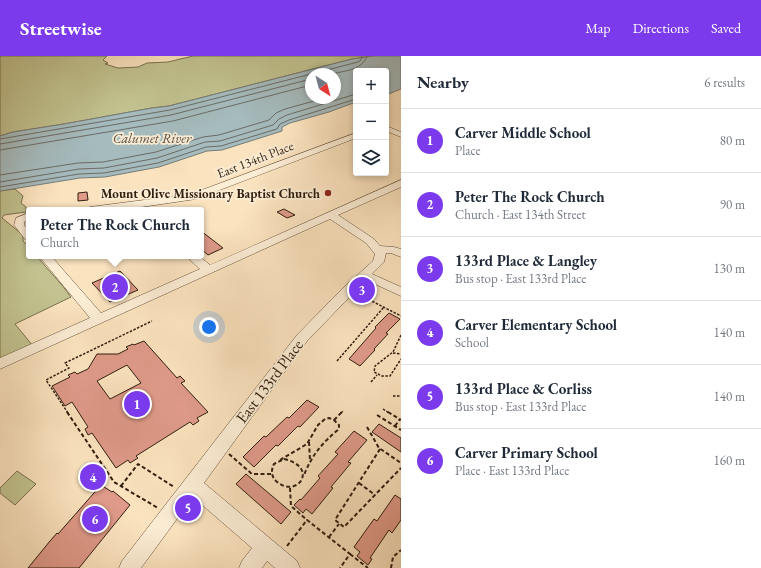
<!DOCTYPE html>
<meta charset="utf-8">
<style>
body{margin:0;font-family:"EB Garamond",serif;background:#f2f2f3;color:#1f2937}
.controls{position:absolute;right:12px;top:12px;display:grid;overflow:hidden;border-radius:4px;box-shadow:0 2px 6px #0003}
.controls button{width:36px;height:36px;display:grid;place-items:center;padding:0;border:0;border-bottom:1px solid #e0e1e3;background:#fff;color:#1f2937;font:20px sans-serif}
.compass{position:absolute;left:305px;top:12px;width:36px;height:36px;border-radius:50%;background:#fff;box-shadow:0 2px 6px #0003;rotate:144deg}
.you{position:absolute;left:209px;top:271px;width:14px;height:14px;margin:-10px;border:3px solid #fff;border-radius:50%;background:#1a73e8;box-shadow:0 0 0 6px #1a73e833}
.badge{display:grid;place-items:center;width:26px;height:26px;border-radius:50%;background:#7c3aed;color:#fff;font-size:13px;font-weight:700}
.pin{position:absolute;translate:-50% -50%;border:2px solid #fff;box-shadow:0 1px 4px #0006}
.popup{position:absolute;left:26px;top:151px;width:178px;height:52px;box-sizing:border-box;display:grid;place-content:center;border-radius:4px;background:#fff;filter:drop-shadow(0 1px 3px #0005);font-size:13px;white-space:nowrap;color:#747a83}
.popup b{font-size:15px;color:#1f2937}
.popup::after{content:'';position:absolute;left:50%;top:100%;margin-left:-8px;border:8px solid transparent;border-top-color:#fff}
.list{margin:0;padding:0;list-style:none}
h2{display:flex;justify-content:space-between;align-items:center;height:52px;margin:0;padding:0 16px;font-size:17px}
h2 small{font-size:13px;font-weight:400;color:#747a83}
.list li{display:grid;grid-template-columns:26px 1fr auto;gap:12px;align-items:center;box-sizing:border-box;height:64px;padding:0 16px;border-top:1px solid #e0e1e3}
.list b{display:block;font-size:15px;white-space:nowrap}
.list p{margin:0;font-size:13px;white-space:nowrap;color:#747a83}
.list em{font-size:13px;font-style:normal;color:#747a83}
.icon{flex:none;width:22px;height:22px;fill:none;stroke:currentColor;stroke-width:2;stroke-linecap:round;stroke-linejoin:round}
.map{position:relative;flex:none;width:401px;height:512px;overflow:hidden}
header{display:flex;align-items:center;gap:24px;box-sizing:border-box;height:56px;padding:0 20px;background:#7c3aed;color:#fff}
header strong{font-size:19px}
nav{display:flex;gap:22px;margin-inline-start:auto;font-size:14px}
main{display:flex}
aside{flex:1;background:#fff}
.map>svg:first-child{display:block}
.green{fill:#c2c390;stroke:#7a704f}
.water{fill:#a5bbbe;stroke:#777c78;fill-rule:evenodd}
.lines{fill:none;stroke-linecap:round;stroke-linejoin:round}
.shore{stroke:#6b6c66;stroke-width:1}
.building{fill:#df9a89;stroke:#311e0e;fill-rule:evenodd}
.minor-casing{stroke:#644f3a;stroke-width:1}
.path-far1{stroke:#311e0e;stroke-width:1.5;stroke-dasharray:2.5 1.5;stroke-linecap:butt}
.path{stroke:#311e0e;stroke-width:2;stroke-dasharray:4 2.5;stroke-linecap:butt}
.minor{fill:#fcedd5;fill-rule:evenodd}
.poi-dot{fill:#8f2418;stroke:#fcedd5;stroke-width:1.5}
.labels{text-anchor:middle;stroke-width:3.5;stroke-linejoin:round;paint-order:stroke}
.far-street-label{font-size:13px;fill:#311e0e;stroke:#fcedd5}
.far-poi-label{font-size:13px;font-weight:bold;fill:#311e0e;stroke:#fcedd5;text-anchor:end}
.far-water-label{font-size:14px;font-style:italic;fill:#544d43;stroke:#fcedd5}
.street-label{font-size:16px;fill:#311e0e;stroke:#fcedd5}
</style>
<header>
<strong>Streetwise</strong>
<nav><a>Map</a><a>Directions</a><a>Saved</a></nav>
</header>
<main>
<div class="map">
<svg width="401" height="512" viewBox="0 0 401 512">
<rect width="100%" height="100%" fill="#fbe3bf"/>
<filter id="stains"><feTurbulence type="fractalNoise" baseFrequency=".005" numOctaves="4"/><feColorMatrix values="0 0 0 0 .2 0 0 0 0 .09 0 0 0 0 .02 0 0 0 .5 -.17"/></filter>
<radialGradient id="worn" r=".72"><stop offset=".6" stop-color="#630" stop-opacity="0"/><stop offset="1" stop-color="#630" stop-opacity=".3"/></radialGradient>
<g class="green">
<path d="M0,0H107L103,4L108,7L105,8L118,12L138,11L147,7L168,6L193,0H374L352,3L169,50L152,52L64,68L13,76L0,80Z"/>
<path d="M15,133L23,140L21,147L26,151V156L4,159L2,162L23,179V185L29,191V200H37C48,215 61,226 71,241L15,268L33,290L0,305V135Z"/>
<path d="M17,415L36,428L15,449L0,437V432Z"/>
</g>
<path class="water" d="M374,0H401V33L386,39V15H356V46L329,56L290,67L282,71V75L279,76L222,94L207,95L159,111L105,121L80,122L0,135V80L13,76L64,68L152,52L169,50L352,3ZM311,18H335V42H311Z"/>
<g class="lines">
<g class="shore">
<path d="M330,18C343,15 362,15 367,0"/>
<path d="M0,83L170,54L358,6L361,4L362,0"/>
<path d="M0,88L171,59L311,23"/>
<path d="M0,94L173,65L311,29"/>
<path d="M0,119L78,107L103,106L156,96L203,81L219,79L269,64L276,57L285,53L325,42"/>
<path d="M0,126L79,113L104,112L157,102L205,86L220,85L273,69L279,63L287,59L356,38"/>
<path d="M0,131L79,118L104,117L158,107L206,91L221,90L277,73L280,68L289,64L356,43"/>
</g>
</g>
<g class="building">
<path d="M87,136L88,144L78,145V137Z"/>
<path d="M284,153L295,159L287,162L277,156Z"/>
<path d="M201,175L223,192L208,199L201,193Z"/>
<path d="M120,215L138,234L110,246L92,227Z"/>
<path d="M389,257L400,263L386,277L388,278L374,293L375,294L360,310L349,303L376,272L375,271Z"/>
<path d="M144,285L177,322L180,320L185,325L181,327L208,356L197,362L199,365L193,369L190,366L136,400L138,402L130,407L128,404L116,412L92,377L88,379L85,373L88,371L72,346L65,350L52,330L70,321L68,319L75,316L77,318L88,313L97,298H118L128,293L126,291L133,288L134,289ZM127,309L141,327L110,343L97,325Z"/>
<path d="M307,344L319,351L300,371L298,370L278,390L276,389L254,411L243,401L264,380L266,381L287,361L289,362Z"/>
<path d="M379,368L401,382V396L372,376Z"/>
<path d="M354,375L367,384L348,406L351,407L331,431L333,432L312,458L306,453L303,457L294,449L300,443L301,444L320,422L318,420L338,398L335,396Z"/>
<path d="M246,418L291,456L281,468L236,428Z"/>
<path d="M101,429L112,436L113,435L130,449L79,512H28L50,485L57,477L58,478Z"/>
<path d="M395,439L401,443V464L392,477L389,474L370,502L372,503L368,509L357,500L360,496L354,491L374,463L377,465Z"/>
</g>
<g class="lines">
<defs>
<g id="minor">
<path d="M386,70L401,76V81L386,75Z"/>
<path d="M356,77V82L196,143L121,154H85L90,151L191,138Z"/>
<path d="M401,124V131L338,159L374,183L380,190L394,191L401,193V201L391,197H386L384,206L372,218L401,231V240L366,224L307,285L204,427L297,505L300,512H275L267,505L262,512H239L242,505L252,492L193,441L141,512H119L122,505L297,279L342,233L373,205L375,198L366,187L330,163L0,313V302L90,262L39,200H51L101,257L200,213L186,200H199L210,209Z"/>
<path d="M29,157V164L24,166V169L29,174V184L25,183L14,169L16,162Z"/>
</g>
</defs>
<use href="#minor" class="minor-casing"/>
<g class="path-far1">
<path d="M358,238L401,260"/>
<path d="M401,279L393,296L375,310L374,316L382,320H390L401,303"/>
<path d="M393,297L401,298"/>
<path d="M337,305L384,251"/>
<path d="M371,326L377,319"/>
<path d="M393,340H401"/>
<path d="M383,353L389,357"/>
<path d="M68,357L46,324L69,312L65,307L152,265"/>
<path d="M341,357L343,355"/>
</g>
<g class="path">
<path d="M67,356L114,426L158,452"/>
<path d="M388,356L401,364"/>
<path d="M377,359L401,374"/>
<path d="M334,364L342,356"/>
<path d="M395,370L400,363"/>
<path d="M367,371L379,392L401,407"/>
<path d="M309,386L310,404"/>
<path d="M380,393L335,464L344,471L401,412"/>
<path d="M229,398L252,418H272"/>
<path d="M284,403C320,411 297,444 276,425C271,420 271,414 274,408Z"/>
<path d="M280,404L307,388L318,369L325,363L329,362L334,364L339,369V373C322,387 312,399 304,419"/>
<path d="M359,427L375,439"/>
<path d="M121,430L138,408L174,431"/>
<path d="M290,432L291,450L307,464"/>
<path d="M329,481L339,468"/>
<path d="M287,490L307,464L350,498L340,512"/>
<path d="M350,498L368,512"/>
<path d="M391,512L393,501L401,494"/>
</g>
<use href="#minor" class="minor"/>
</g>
<circle class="poi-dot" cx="328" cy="137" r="4"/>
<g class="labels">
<g class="far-street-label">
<text transform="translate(255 103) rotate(-21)" y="5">East 134th Place</text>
</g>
<g class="far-poi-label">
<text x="320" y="142">Mount Olive Missionary Baptist Church</text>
</g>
<g class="far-water-label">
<text x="152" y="87">Calumet River</text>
</g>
<g class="street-label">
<text transform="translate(269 325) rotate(-53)" y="6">East 133rd Place</text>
</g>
</g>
<rect width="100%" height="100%" filter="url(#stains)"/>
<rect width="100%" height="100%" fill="url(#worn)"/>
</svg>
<div class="controls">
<button>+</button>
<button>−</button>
<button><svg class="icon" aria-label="layers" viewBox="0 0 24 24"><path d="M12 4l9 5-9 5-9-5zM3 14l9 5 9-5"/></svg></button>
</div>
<svg class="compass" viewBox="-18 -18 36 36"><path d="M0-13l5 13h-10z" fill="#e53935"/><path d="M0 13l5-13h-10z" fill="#747a83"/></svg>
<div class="you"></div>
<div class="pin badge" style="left:137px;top:348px">1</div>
<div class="pin badge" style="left:115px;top:231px">2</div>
<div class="popup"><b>Peter The Rock Church</b>Church</div>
<div class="pin badge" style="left:362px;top:234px">3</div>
<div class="pin badge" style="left:93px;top:421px">4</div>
<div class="pin badge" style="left:188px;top:452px">5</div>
<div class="pin badge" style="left:95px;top:463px">6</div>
</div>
<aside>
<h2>Nearby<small>6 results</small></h2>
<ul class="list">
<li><span class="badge">1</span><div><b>Carver Middle School</b><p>Place</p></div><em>80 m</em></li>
<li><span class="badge">2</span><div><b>Peter The Rock Church</b><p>Church · East 134th Street</p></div><em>90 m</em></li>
<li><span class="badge">3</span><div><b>133rd Place &amp; Langley</b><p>Bus stop · East 133rd Place</p></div><em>130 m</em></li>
<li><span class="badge">4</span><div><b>Carver Elementary School</b><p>School</p></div><em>140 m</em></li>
<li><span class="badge">5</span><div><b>133rd Place &amp; Corliss</b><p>Bus stop · East 133rd Place</p></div><em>140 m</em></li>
<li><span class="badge">6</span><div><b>Carver Primary School</b><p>Place · East 133rd Place</p></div><em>160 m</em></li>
</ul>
</aside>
</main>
